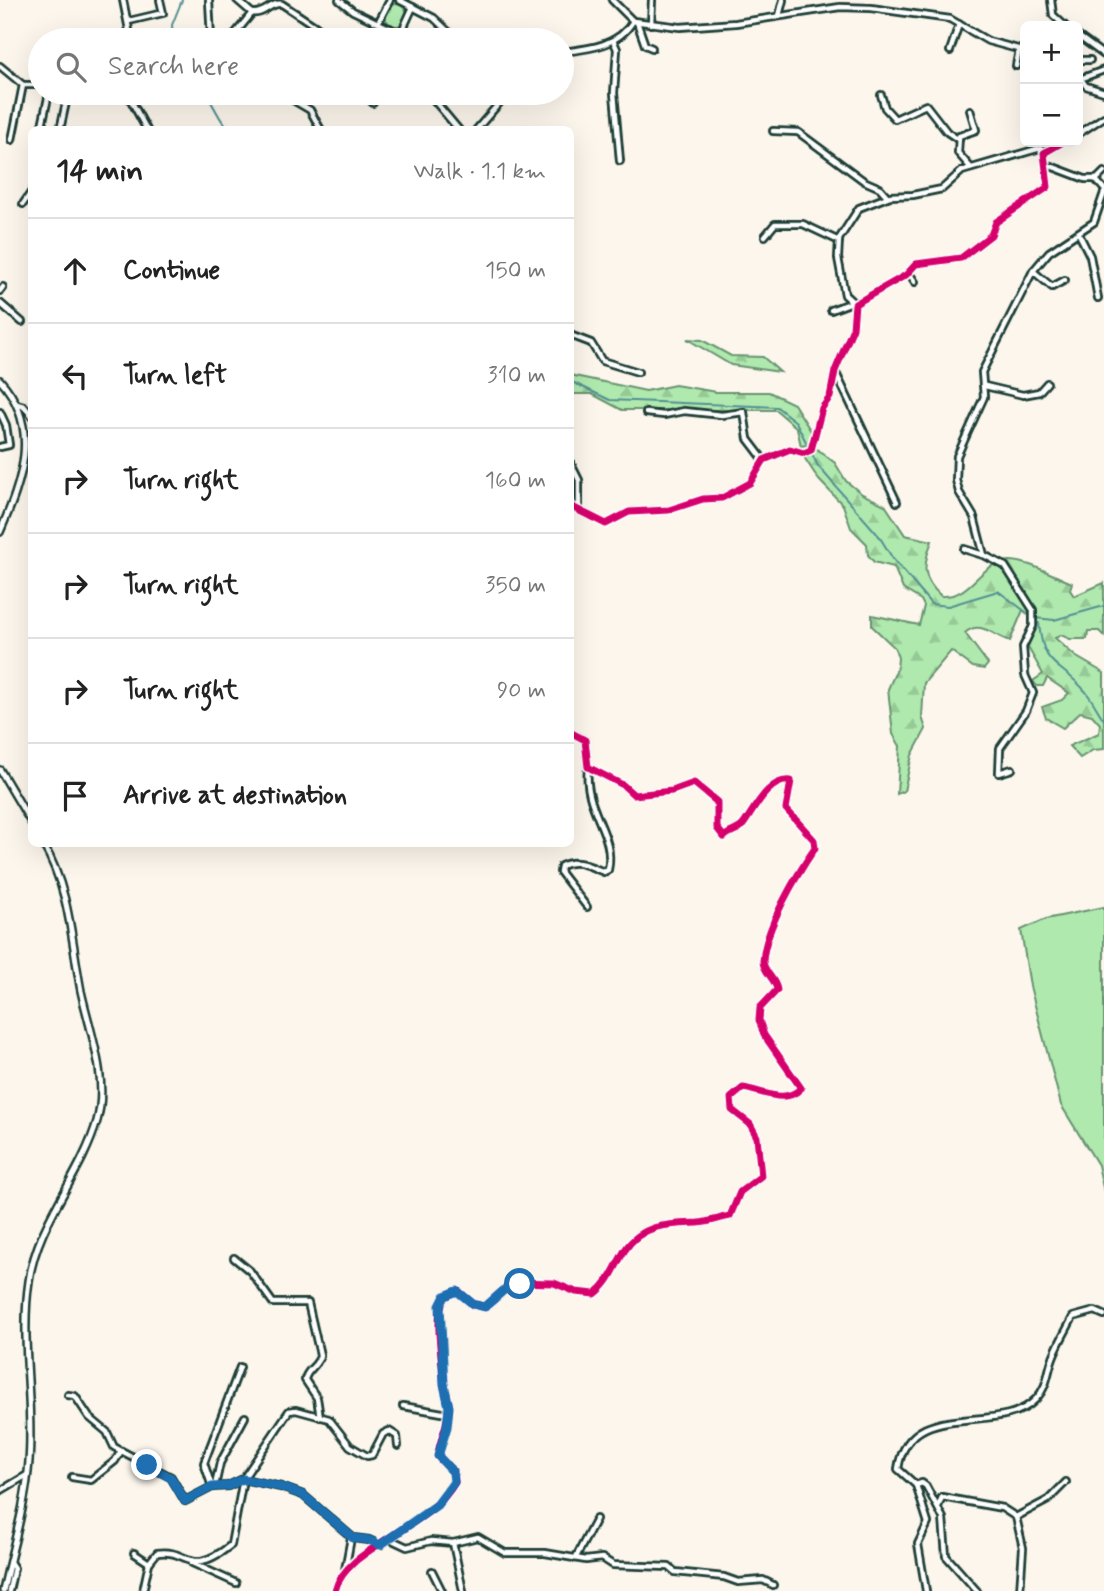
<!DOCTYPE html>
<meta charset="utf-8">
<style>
body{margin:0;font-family:Mynerve,sans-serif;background:#f2f2f2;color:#222}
.controls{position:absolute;right:21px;top:21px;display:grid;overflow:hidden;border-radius:10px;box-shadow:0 7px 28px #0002}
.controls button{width:63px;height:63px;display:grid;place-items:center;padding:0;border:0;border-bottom:2px solid #e0e0e0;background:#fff;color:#222;font:35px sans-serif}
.stop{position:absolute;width:21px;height:21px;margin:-16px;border:5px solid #1f6fb2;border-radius:50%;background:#fff}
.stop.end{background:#1f6fb2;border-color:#fff;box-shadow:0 2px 7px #0008}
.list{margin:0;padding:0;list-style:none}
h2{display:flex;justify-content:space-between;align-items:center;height:91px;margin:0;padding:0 28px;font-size:30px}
h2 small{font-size:23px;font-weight:400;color:#767676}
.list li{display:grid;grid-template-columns:46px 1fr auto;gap:21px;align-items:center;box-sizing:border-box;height:105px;padding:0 28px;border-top:2px solid #e0e0e0}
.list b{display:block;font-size:26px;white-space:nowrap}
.list em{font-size:23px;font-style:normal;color:#767676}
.icon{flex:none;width:38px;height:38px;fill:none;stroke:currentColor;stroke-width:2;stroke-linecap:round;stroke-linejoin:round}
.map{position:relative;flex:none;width:1104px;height:1591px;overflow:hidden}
.search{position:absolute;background:#fff;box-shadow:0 7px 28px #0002;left:28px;top:28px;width:546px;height:77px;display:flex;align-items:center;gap:18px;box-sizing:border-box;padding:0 24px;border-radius:38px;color:#767676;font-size:26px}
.panel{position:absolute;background:#fff;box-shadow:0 7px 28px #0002;left:28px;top:126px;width:546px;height:721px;border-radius:10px}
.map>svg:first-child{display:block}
.grass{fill:#afe9ae;stroke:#679371;stroke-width:2}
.forest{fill:url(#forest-firs);stroke:#679371;stroke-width:2}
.park{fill:url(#park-tufts);stroke:#679371;stroke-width:2}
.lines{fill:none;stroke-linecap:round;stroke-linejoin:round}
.stream{stroke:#549093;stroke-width:2}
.minor-casing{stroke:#1f3d34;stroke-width:10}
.major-casing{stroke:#1f3d34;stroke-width:10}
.minor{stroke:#fff;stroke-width:4.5}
.major{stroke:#fff;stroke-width:5}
.cycleway-casing{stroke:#fff;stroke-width:11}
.cycleway{stroke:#d6006c;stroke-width:7}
.route{stroke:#1f6fb2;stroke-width:9}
</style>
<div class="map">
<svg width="1104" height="1591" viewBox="0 0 1104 1591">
<defs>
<pattern id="forest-firs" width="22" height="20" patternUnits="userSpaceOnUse" patternTransform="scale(1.75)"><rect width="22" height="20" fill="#afe9ae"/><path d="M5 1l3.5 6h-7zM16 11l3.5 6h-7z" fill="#96c996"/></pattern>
<pattern id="park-tufts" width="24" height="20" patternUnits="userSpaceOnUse" patternTransform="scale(1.75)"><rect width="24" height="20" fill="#afe9ae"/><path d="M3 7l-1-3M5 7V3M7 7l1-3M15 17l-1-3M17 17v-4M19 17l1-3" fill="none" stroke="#96c996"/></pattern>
</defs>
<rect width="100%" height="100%" fill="#fcf6ec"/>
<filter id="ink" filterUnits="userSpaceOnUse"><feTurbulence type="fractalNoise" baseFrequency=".0143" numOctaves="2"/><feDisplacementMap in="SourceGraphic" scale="14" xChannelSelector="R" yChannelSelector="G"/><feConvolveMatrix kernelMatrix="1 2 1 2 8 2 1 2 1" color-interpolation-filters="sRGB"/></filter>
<g filter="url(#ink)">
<path class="grass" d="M1104,907V1192L1098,1165L1061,1105L1030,986L1021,930L1046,919Z"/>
<g class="forest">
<path d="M687,339L702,340L731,356L763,357L780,372L731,365Z"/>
<path d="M570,375L646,391L675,385L716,392H769L794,404L812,433L811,444L801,446L797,428L776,410H622L592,394H571Z"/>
<path d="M817,449L835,463L846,481L862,494L885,505L905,535L932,541C923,564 921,578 941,596C973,598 978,562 1010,561C1029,561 1054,576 1072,583L1070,590L1074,596L1104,583V636L1099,631H1088L1087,639H1070L1061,635L1055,638L1075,656L1104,673V749L1093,750L1080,758L1069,746L1099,733L1100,724L1092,715L1080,712L1063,728L1046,718L1042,707L1062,700L1069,693L1047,678L1043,686H1037L1033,681L1043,674L1026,644L1034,620L1023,610L1010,641C994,637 981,619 965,633L988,664L984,669L973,667L951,651L924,683L922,717L926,729L912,755L904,791L897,794L900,746L893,734L888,689L897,669L898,658L895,648L872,626V615L919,625L924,606L921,600L903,589L894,567L874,562L868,555L867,544L851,528L843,505L819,480L802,454Z"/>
</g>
<circle class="park" cx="396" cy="15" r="11"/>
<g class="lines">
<g class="stream">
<path d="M173,40L172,25L182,0"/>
<path d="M205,93C215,105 219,122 231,130"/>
<path d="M570,381L610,400L777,407L796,422L818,466L879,536L893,559L931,604L948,606L998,591L1030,615"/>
<path d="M1035,618L1054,620L1104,606"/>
<path d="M1039,623C1043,670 1060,661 1086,692C1093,701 1098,711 1104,720"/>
</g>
<defs>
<g id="minor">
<path d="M123,0L131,40"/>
<path d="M209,0L211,40"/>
<path d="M237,0L252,13"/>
<path d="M339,0L353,11L414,40"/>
<path d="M399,0L434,18L457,40"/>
<path d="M612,0L633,21L680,27L736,23L840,7L871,8L950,19L988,41L1025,51"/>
<path d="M1051,0L1053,15L1065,26"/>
<path d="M252,13C265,15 270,2 282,4L318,28L346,40"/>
<path d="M779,16L783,0"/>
<path d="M129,21L163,13L160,0"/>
<path d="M637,22L645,45L652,48"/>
<path d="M378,23L390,0"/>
<path d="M651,24L652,0"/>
<path d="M401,33L413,7"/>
<path d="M1078,36L1104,55"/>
<path d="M230,40L252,13"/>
<path d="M384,40L390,28"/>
<path d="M613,40L617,49L614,93L620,161"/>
<path d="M950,51L959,24"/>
<path d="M562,52C587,49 618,47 633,21"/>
<path d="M1078,60H1090"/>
<path d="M0,66L23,85H40"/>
<path d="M1016,66L1019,50"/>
<path d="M1078,75L1086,86L1104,92"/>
<path d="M1080,79L1104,70"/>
<path d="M127,93L147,130"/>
<path d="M281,93L310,110L321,130"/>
<path d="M363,93L373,103"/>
<path d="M428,93L459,130"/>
<path d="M881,95L885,108L895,119L926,105L947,132L959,140"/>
<path d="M970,110L976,130L959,136L958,153L971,168"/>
<path d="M41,130L49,93"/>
<path d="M60,130L68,93"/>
<path d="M476,130L508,93"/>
<path d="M773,131L798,132L864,181L880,188L887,196"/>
<path d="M1078,134L1104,117"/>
<path d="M12,140L23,85"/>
<path d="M1048,165L1085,179H1096"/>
<path d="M1104,172L1096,180L1104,189"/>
<path d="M23,204L32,191"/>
<path d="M1079,234L1090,256L1098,298"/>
<path d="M765,236L775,224H803L839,241"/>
<path d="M1033,271L1052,287L1065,280"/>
<path d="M909,273L915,282"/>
<path d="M0,291L3,287"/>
<path d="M0,303L22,322"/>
<path d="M855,304L845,295L838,258L839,239L859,208L890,196L913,195L942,189L962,171L1037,149H1046"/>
<path d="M831,310L852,302"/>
<path d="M570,335L591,343L602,361L638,372"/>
<path d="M835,371L897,502"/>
<path d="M985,386L1023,395L1039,392L1047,383"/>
<path d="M17,404L24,406L32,416"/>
<path d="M0,412L6,425L9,445L0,447"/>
<path d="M646,413L664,415L684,411L722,415L744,412L748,439L764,460"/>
<path d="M570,462L579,480V510"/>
<path d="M570,506L606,524L629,512L669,510L703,499L722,498L750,483L764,460L790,449L804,453L811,450L822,408L830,397L835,371L853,328L855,304L906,275L916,264L961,258L991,235L996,222L1048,187L1044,153L1063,142"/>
<path d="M964,549L983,555"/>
<path d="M1012,769L999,773L1000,748L1026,711L1033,693L1025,675L1023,647L1033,626V610L1005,566L984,555L974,517L959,492L956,480L957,456L984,397L982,372L1033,271L1049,252L1094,222L1104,193"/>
<path d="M587,907L560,872L561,866C576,858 589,866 604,872L608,870C616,833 583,811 588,767"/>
<path d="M234,1258L250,1271L273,1303H308L320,1355C318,1367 306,1369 305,1380L317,1398L320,1417"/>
<path d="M68,1395L75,1396L89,1417L107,1432L114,1447L171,1477L185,1501L212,1487L228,1486L243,1479L281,1487L303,1495L353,1538L369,1540L380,1545"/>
<path d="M403,1406L448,1414"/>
<path d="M72,1477L91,1480L115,1461L121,1451"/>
<path d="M916,1485L922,1483L926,1486L943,1518L946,1556L977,1591"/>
<path d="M215,1486L220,1463L245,1417"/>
<path d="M212,1487L204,1463L240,1367"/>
<path d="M0,1491L27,1475"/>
<path d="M938,1507L942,1497L1002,1508L1016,1517L1023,1548L1020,1591"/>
<path d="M1016,1517L1048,1500L1066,1482"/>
<path d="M390,1539L407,1547L431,1541L453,1543L463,1591"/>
<path d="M453,1543L478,1537L505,1553H545L586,1560L602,1558L613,1565L669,1567L675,1572L724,1577L738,1582L763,1580L773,1585"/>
<path d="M134,1553L149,1563"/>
<path d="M576,1557L596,1519"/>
<path d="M192,1563L236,1583"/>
<path d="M345,1570L351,1538"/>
<path d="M432,1571L442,1591"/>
<path d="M9,1591L14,1568L10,1562"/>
<path d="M143,1591L149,1563L157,1553C189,1548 188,1579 231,1545L243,1479L289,1411L296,1410L329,1419L350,1446L367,1456L372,1455L383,1434L389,1431L397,1436L398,1446"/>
<path d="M335,1591C345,1547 431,1528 455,1482L453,1472L438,1456C439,1440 448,1426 449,1409C449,1399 444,1391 444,1382C442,1357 433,1318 445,1296L458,1291L473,1304L485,1307L513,1282L554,1283L576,1292L595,1294C611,1282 615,1266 625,1250C643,1223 671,1224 698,1223C709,1222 720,1218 730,1216L740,1192L761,1176L757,1137L750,1124L732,1110L731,1098L743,1088C763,1091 785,1105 801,1088L764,1035L759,1020L760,1008L777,990C776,979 763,972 763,961C765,928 796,876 815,848L814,840L786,809L791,781C769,777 754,810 743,825C738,831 730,831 724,837L717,828V802L694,783L672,791L634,795L623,785L588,767L585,740L570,732"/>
<path d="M926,1591L918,1544L928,1523L916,1485L898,1469C909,1394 1000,1438 1036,1399C1049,1385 1047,1371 1054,1355C1059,1342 1067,1329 1073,1317L1095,1311L1104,1315"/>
</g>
<g id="major">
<path d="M0,380C42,427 22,481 0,532"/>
<path d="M0,770L32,824"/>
<path d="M3,1591C12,1548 26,1505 29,1461C34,1402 20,1341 29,1281C37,1222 81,1177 97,1121C109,1079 90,1032 81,991C71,939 70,890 43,844"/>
</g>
</defs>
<use href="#minor" class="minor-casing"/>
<use href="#major" class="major-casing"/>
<use href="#minor" class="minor"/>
<use href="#major" class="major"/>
<defs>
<g id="cycleway">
<path d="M570,506L606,524L629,512L669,510L703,499L722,498L750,483L764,460L790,449L804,453L811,450L822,408L830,397L835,371L853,328L855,304L906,275L916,264L961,258L991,235L996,222L1048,187L1044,153L1063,142"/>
<path d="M335,1591C345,1547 431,1528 455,1482L453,1472L438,1456C439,1440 448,1426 449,1409C449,1399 444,1391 444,1382C442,1357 433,1318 445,1296L458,1291L473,1304L485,1307L513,1282L554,1283L576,1292L595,1294C611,1282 615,1266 625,1250C643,1223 671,1224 698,1223C709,1222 720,1218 730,1216L740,1192L761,1176L757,1137L750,1124L732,1110L731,1098L743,1088C763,1091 785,1105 801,1088L764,1035L759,1020L760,1008L777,990C776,979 763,972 763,961C765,928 796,876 815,848L814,840L786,809L791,781C769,777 754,810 743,825C738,831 730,831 724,837L717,828V802L694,783L672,791L634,795L623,785L588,767L585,740L570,732"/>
</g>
</defs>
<use href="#cycleway" class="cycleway-casing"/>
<use href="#cycleway" class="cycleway"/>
</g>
</g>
<g class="lines" filter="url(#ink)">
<path class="route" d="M147,1465L171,1478L185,1501L212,1487L228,1486L243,1479L281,1487L303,1495L353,1538L369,1540L380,1545L437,1505L454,1482L453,1472L438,1456L447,1427L449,1407L444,1384L440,1306L445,1296L457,1291L473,1304L485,1307L513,1282L520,1284"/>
</g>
</svg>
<div class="controls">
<button>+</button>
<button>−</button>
</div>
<div class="stop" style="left:520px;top:1284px"></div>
<div class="stop end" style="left:147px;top:1465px"></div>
<div class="search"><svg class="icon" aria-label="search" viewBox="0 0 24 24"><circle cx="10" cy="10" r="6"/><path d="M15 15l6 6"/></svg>Search here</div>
<section class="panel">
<h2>14 min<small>Walk · 1.1 km</small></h2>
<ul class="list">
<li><svg class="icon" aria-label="ahead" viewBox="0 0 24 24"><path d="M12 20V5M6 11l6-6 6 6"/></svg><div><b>Continue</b></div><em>150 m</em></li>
<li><svg class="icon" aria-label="left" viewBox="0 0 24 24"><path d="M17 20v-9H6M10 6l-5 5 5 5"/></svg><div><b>Turn left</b></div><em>310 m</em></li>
<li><svg class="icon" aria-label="right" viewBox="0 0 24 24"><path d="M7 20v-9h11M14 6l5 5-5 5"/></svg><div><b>Turn right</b></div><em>160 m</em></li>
<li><svg class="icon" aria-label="right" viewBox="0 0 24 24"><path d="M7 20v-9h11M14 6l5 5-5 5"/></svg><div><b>Turn right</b></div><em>350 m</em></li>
<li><svg class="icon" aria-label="right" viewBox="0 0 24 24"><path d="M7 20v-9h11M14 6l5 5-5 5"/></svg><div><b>Turn right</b></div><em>90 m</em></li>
<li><svg class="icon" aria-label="arrive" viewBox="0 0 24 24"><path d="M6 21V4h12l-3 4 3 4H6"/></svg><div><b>Arrive at destination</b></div></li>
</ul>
</section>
</div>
